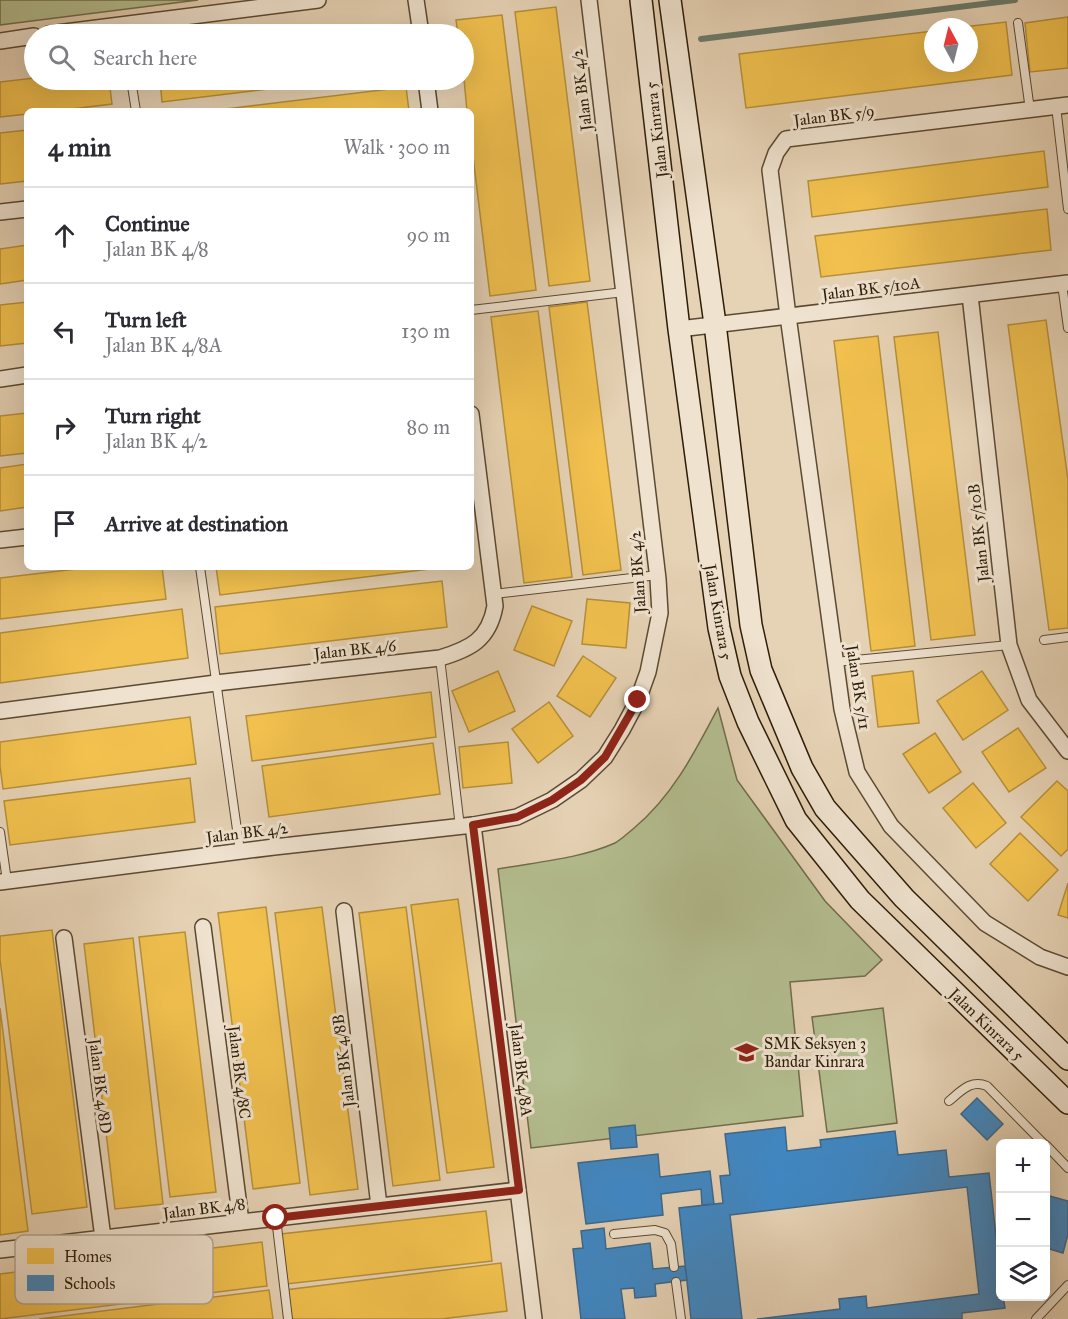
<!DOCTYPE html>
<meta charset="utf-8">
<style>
body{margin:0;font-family:"IM FELL Great Primer",serif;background:#f7f7f7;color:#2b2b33}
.controls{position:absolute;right:18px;bottom:18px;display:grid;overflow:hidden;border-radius:9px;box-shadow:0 6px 24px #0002}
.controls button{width:54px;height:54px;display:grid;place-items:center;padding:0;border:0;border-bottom:2px solid #e1e1e2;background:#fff;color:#2b2b33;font:30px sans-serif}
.compass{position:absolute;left:924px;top:18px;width:54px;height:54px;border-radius:50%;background:#fff;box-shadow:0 6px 24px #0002;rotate:353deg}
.stop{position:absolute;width:18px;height:18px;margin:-14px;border:4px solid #8f2418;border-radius:50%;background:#fff}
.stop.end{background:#8f2418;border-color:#fff;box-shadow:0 2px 6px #0008}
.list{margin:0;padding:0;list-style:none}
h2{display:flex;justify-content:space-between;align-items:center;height:78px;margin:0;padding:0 24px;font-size:26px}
h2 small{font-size:20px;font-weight:400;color:#7c7c81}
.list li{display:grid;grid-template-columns:39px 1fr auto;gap:18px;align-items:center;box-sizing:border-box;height:96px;padding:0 24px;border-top:2px solid #e1e1e2}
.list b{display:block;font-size:22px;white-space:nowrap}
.list p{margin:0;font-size:20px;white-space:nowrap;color:#7c7c81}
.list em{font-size:20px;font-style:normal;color:#7c7c81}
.icon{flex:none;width:33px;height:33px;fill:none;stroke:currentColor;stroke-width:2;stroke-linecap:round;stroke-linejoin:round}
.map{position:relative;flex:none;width:1068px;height:1319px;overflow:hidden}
.search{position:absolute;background:#fff;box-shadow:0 6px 24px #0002;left:24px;top:24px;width:450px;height:66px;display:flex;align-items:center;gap:15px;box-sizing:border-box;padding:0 21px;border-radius:33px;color:#7c7c81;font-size:22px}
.panel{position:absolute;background:#fff;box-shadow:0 6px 24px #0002;left:24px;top:108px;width:450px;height:462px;border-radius:9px}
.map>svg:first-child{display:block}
.green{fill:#b3bd8f;stroke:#706d4b;stroke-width:1.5}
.homes{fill:#f2c14e;stroke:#b79039;stroke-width:1.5}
.schools{fill:#3f88c5;stroke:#3a688c;stroke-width:1.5}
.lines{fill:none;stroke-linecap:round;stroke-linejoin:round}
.stream{stroke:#6c7a6a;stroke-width:6}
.service-casing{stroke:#5b4a32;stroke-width:10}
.minor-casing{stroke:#5b4a32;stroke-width:18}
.secondary-casing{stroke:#2d1d07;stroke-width:24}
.service{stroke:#efe2cf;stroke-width:8}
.minor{stroke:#efe2cf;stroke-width:15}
.secondary{stroke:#efe2cf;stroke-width:21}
.route{stroke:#8f2418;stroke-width:8}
.labels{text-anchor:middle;stroke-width:6;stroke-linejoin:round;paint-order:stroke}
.street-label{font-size:16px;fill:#2d1d07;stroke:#efe2cf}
.poi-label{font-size:16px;fill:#2d1d07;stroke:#efe2cf;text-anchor:start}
.key{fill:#efe2cf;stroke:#b5a793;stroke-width:1.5}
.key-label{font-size:16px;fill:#2d1d07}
</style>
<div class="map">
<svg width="1068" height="1319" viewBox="0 0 1068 1319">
<rect width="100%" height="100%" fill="#e6d2b5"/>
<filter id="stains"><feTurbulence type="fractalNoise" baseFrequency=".00333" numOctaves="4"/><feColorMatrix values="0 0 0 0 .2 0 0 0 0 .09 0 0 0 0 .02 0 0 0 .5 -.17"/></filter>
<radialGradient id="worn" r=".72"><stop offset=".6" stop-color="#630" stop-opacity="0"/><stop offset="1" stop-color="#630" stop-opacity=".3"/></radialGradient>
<g class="green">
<path d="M0,0H198L0,25Z"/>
<path d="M718,708L737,780L825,901L882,960L865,976L790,982L803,1116L531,1148L498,869C536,862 579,859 615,843C622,839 628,833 633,829C672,797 695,752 718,708Z"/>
<path d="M883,1008L897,1123L827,1132L812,1017Z"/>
</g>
<g class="homes">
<path d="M556,7L590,281L549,286L515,12Z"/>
<path d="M502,15L536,290L490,296L471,140V111H467L464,79V34H458L456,20Z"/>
<path d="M1068,17V68L1030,72L1025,23Z"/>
<path d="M1006,22L1012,75L746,108L739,54L933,31V63H969V27H963Z"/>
<path d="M34,78V80H109L112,104L55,111H27V114L0,117V82Z"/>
<path d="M160,80H342L162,102Z"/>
<path d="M406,87L409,111H209Z"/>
<path d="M27,130V181L0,184V133Z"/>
<path d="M1044,151L1048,187L812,217L808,181Z"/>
<path d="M1047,209L1051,250L821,277L815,236Z"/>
<path d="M27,245V280L0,284V249Z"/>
<path d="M27,302V343L0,346V305Z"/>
<path d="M587,302L621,570L583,575L549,307Z"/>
<path d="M538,311L572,577L524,583L491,317Z"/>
<path d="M1046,320L1068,480V628L1049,630L1008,325Z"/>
<path d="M938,332L975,635L931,640L894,337Z"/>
<path d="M878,336L915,646L871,651L834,341Z"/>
<path d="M27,413V453L0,456V416Z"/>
<path d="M27,464V507L0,511V468Z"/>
<path d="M93,567H162L166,599L0,619V578Z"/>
<path d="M216,567H446L220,595Z"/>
<path d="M442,581L447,627L220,654L215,607Z"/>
<path d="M587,599L630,603L626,648L582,644Z"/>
<path d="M532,606L572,621L554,666L514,650Z"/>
<path d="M182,609L188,658L0,683V633Z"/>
<path d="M583,656L616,678L590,717L557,696Z"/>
<path d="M498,671L515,711L469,732L452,691Z"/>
<path d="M913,671L919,723L878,727L872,676Z"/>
<path d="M982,671L1008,710L963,740L937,701Z"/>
<path d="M431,692L436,737L252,761L246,716Z"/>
<path d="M549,702L573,736L538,763L512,729Z"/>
<path d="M190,717L196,764L3,789L0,766V742Z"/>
<path d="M1018,728L1046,768L1009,792L982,752Z"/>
<path d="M935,733L961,772L929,793L903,754Z"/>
<path d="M508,742L512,783L463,788L459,747Z"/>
<path d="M433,743L440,794L269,817L262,766Z"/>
<path d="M190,778L195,822L10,845L4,801Z"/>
<path d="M1057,781L1068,791V849L1061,856L1021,817Z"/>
<path d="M973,783L1006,823L976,848L943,808Z"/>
<path d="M1020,833L1058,870L1028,901L990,864Z"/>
<path d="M1068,883V918L1058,915Z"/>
<path d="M458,899L494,1167L447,1173L411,905Z"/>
<path d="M266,907L300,1183L253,1189L218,913Z"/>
<path d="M322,907L358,1189L310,1195L275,913Z"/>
<path d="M406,907L440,1180L393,1186L359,913Z"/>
<path d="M52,930L87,1207L32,1214L0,959V936Z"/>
<path d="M185,932L216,1192L170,1197L139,937Z"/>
<path d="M133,938L163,1204L115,1209L84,944Z"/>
<path d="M0,1008L28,1231L0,1235Z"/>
<path d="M486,1211L492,1261L286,1284L281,1234Z"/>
<path d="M262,1242L267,1286L0,1319V1274Z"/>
<path d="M501,1263L507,1311L441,1319H289L285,1290Z"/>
<path d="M269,1290L273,1319H39Z"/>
</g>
<g class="schools">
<path d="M977,1098L1003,1124L987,1140L961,1114Z"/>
<path d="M635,1125L637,1147L611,1149L609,1128Z"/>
<path d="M785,1127L787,1151L821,1147L820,1140L895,1131L898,1155L946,1150L949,1177L989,1173L1000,1271V1296H1003L1005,1308L962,1313V1319H757L840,1309L839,1299L866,1296L867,1308L979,1294L967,1187L730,1215L742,1319H691L679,1208L723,1203L720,1176L730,1175L725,1134Z"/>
<path d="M658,1154L660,1177L710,1171L714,1204L702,1205L701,1189L661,1194L663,1215L586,1224L578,1163Z"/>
<path d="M1046,1195L1068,1201V1234L1063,1253L1046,1248Z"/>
<path d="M604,1228L606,1249L650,1243L653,1269L685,1266L687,1280L655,1284L656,1296L635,1298L634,1288L621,1289L625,1319H581L573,1249L583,1248L581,1231Z"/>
</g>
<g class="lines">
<path class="stream" d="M701,39L1015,0"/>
<defs>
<g id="service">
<path d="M1018,23L1030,110"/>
<path d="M131,80L136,111"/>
<path d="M1056,106L1068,209"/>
<path d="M1062,284L1068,328"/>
<path d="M471,310L624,292"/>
<path d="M200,567L240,851"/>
<path d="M494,594L658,575"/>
<path d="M1044,640L1068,637"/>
<path d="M440,658L460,827"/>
<path d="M835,662L1009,645"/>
<path d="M0,832L7,881"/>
<path d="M949,1101C961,1091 971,1079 987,1086L1044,1144"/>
<path d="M1046,1145L1068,1168"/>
<path d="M276,1218L288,1319"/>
<path d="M614,1234L655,1230L665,1233L671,1244L674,1267"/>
<path d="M676,1282L681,1319"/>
<path d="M1036,1319L1068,1285"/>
</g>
<g id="minor">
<path d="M416,0L421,34"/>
<path d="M49,34L318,0"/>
<path d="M0,41L34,36"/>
<path d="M426,80L430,111"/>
<path d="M1068,105L786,139L776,153L770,170L788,316L842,709L857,772L891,826L985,923L1040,957L1068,967"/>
<path d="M0,212L27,209"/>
<path d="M970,295L1009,645L1029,700L1068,751"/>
<path d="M679,329L1068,283"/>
<path d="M0,379L27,375"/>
<path d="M0,540L27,537"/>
<path d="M0,711L216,683L440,658C470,649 489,640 495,606L471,414"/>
<path d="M473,825L534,1319"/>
<path d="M0,882L274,847L473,825L517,817L552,800L581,780L605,757L622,730L638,700L648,672L660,613L658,579L589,0"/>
<path d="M344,911L379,1206"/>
<path d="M203,927L241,1222"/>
<path d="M64,938L103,1238"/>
<path d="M0,1250L518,1190"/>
</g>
<g id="secondary">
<path d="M641,0L679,329L719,628L730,676L748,722L796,820L860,900L1068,1103"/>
<path d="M670,0L715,324L751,625L761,670L802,768L825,808L904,898L1068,1059"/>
</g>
</defs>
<use href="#service" class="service-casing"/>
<use href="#minor" class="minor-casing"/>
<use href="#secondary" class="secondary-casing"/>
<use href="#service" class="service"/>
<use href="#minor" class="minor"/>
<use href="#secondary" class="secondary"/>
</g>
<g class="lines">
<path class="route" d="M276,1218L519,1190L473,825L517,817L552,800L581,780L605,757L638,700"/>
</g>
<defs>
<symbol id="school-bare" viewBox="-9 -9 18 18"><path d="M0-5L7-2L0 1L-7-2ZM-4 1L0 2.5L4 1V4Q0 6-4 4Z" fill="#8f2418" stroke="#efe2cf" stroke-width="2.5" paint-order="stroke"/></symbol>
</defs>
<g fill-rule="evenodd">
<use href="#school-bare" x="730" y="1036" width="33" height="33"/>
</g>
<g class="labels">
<g class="street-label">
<text transform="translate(581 90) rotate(-97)" y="6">Jalan BK 4/2</text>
<text transform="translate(834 115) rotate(-7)" y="6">Jalan BK 5/9</text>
<text transform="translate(656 130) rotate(-97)" y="6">Jalan Kinrara 5</text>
<text transform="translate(871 288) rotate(-7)" y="6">Jalan BK 5/10A</text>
<text transform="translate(978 533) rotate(-96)" y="6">Jalan BK 5/10B</text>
<text transform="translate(637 572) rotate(-94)" y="6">Jalan BK 4/2</text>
<text transform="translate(719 612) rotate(80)" y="6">Jalan Kinrara 5</text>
<text transform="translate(355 649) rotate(-6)" y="6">Jalan BK 4/6</text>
<text transform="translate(859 687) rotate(81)" y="6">Jalan BK 5/11</text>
<text transform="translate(247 832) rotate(-7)" y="6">Jalan BK 4/2</text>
<text transform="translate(987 1024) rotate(44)" y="6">Jalan Kinrara 5</text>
<text transform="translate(343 1061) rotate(-97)" y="6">Jalan BK 4/8B</text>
<text transform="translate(522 1070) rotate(83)" y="6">Jalan BK 4/8A</text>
<text transform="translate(240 1072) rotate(83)" y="6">Jalan BK 4/8C</text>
<text transform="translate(101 1086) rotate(83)" y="6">Jalan BK 4/8D</text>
<text transform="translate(204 1208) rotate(-7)" y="6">Jalan BK 4/8</text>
</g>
<g class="poi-label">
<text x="764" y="1049">SMK Seksyen 3<tspan x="764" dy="18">Bandar Kinrara</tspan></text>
</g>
</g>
<rect x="15" y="1235" width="198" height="69" rx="9" class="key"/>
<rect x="27" y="1248" width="27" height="16" fill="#f2c14e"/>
<rect x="27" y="1275" width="27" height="16" fill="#3f88c5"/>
<g class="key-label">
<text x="64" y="1262">Homes</text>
<text x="64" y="1289">Schools</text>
</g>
<rect width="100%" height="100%" filter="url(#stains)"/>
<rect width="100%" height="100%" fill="url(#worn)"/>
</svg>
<div class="controls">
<button>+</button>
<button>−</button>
<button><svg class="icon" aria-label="layers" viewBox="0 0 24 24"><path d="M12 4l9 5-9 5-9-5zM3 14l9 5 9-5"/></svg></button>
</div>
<svg class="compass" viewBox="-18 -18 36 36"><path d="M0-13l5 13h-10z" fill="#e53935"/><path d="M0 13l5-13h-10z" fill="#7c7c81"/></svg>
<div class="stop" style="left:276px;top:1218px"></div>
<div class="stop end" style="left:638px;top:700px"></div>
<div class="search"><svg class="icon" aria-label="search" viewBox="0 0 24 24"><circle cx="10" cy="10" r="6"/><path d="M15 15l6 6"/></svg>Search here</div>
<section class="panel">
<h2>4 min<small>Walk · 300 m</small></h2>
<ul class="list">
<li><svg class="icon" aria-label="ahead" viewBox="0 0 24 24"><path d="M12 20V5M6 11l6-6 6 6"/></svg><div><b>Continue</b><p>Jalan BK 4/8</p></div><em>90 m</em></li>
<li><svg class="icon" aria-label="left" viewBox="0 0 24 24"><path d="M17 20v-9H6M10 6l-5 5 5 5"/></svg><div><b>Turn left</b><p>Jalan BK 4/8A</p></div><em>130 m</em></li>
<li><svg class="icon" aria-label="right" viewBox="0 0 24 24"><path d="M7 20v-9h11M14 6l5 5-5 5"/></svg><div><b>Turn right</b><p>Jalan BK 4/2</p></div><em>80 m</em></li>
<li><svg class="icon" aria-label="arrive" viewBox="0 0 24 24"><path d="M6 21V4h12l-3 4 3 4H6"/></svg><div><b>Arrive at destination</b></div></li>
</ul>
</section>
</div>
